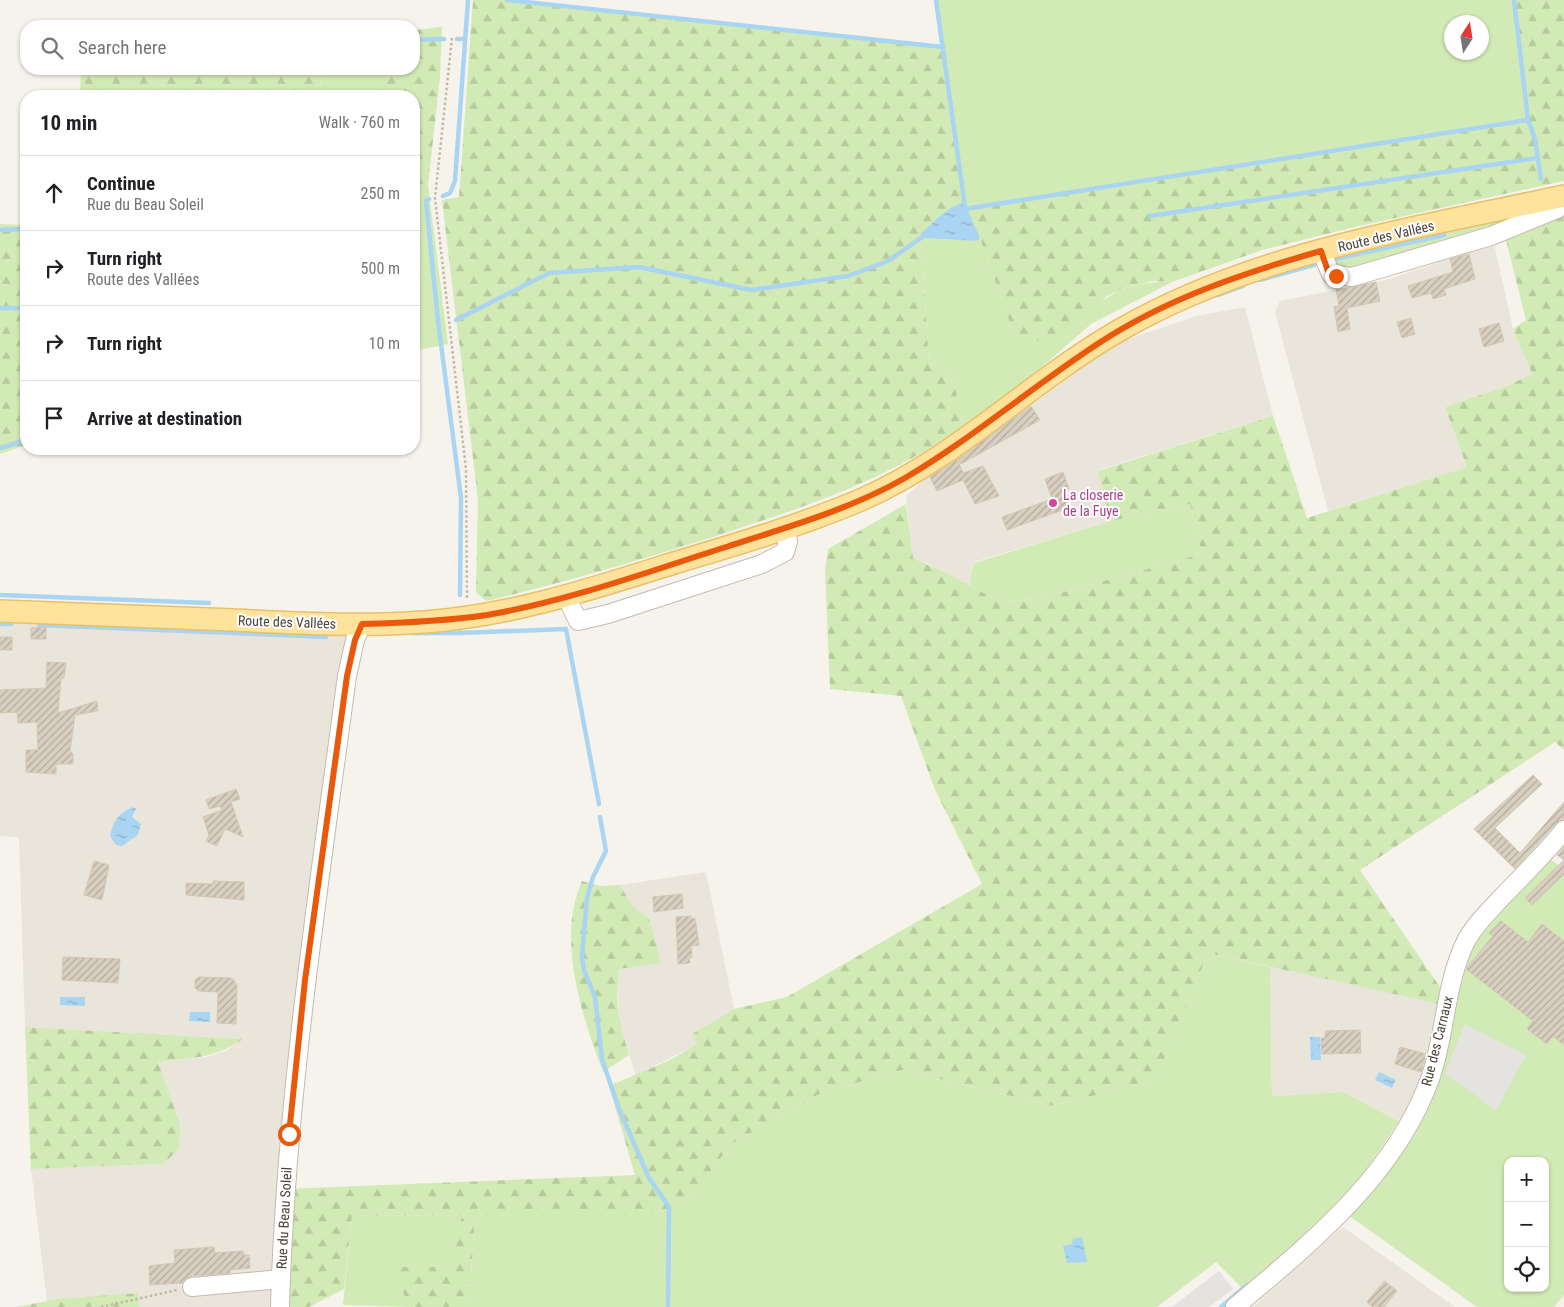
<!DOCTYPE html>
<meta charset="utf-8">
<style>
body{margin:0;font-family:"Roboto Condensed",sans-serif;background:#f6f6f6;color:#202124}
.controls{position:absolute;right:15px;bottom:15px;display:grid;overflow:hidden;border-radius:10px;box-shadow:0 1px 4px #0004}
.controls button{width:45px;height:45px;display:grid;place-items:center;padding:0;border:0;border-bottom:1px solid #e0e0e0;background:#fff;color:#202124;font:25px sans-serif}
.compass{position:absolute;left:1444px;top:15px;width:45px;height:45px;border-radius:50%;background:#fff;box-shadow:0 1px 4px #0004;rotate:12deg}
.stop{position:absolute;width:15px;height:15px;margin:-11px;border:4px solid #ea580c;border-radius:50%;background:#fff}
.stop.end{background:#ea580c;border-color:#fff;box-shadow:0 1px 5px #0008}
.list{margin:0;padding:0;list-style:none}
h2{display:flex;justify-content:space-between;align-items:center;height:65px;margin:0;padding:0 20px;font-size:21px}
h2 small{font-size:16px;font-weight:400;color:#757577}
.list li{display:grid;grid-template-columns:32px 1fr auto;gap:15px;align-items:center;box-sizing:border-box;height:75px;padding:0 20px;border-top:1px solid #e0e0e0}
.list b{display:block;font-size:19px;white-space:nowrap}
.list p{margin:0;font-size:16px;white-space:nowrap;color:#757577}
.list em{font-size:16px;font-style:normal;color:#757577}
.icon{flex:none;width:28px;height:28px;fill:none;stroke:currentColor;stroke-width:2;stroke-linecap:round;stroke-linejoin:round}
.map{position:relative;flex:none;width:1564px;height:1307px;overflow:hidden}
.search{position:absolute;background:#fff;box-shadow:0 1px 4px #0004;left:20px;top:20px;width:400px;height:55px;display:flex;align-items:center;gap:12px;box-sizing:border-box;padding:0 18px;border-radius:20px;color:#757577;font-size:19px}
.panel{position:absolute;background:#fff;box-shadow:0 1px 4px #0004;left:20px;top:90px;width:400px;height:365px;border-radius:20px}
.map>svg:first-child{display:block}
.residential{fill:#eae5da}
.green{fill:#d2eab5;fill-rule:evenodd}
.forest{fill:url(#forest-firs)}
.parking{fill:#e5e3e0}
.water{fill:url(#water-ripples)}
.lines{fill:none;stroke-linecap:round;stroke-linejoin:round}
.stream{stroke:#a9d4f2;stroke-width:4.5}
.building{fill:url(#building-hatch);stroke:#d3c7b4}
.minor-casing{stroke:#c2bbae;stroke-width:20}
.major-casing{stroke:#e6c16a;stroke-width:24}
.path{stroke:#c4b79f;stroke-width:2.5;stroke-dasharray:2.5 2.5;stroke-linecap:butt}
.minor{stroke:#fff;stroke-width:18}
.major{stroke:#ffe39c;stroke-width:21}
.route{stroke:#ea580c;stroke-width:6}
.hotel-dot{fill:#d1479c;stroke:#fff;stroke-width:2}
.labels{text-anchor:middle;stroke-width:4;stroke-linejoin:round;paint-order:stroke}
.street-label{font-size:14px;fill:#4b4439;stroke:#fff}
.hotel-label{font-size:14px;fill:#b23c85;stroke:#fff;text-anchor:start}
</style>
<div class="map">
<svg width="1564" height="1307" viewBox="0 0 1564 1307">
<defs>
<pattern id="forest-firs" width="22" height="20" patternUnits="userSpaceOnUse" patternTransform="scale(1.25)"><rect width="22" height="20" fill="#d2eab5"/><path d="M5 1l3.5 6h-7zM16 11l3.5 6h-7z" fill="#b6ca9c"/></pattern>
<pattern id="water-ripples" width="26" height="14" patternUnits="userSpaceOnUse" patternTransform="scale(1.25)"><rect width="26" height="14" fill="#a9d4f2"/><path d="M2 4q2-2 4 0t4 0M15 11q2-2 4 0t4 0" fill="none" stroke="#8caec5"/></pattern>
<pattern id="building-hatch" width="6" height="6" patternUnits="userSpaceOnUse" patternTransform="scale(1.25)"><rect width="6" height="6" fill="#d8cfc1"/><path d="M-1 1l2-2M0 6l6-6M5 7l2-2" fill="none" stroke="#b1aa9e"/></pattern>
</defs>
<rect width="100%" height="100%" fill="#f6f3ec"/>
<g class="residential">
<path d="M1494,244L1513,329L1532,374L1507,386L1445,407L1467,467L1328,511L1275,312L1280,301L1386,280Z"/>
<path d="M1245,307L1273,416L1098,470L1111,521L974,562L969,585L927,563L913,558L906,496L929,475L1031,406L1114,344L1196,316Z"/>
<path d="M0,611L362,624L347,676L280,1307H139L137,1293L47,1301L31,1169L163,1164L180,1124L158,1062L206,1057L226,1051L242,1039L25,1027L19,837L0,836Z"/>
<path d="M706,872L734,1009L692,1034L698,1044L636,1075L620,1027L617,983L619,969L660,962L649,918L633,907L620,885Z"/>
<path d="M1270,967L1448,1005L1408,1125L1343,1092L1272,1096Z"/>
<path d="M1343,1227L1455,1307H1253Z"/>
</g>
<g class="green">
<path d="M936,0H1514L1528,120L965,209ZM1452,22H1482V52H1452Z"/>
<path d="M319,69H370L373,96H322Z"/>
<path d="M428,185L448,344L414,351V187Z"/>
<path d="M1505,218L1506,222L1365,267L1340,269L1329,258Z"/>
<path d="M921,238L977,241L980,238L1013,332L1082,325C1106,290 1131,281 1172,282L1091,324L1028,379L963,426L953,375L929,363Z"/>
<path d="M1190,504L1202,554L1038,599L1007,601L981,592L969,585L974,563L1111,521Z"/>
<path d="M1550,859L1564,869V1295L1554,1307H1477L1348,1215L1383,1180L1416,1129L1444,1059L1458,996L1473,943ZM1508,1161H1545V1288H1508Z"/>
<path d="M1208,953L1270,967L1272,1096L1343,1092L1399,1121C1383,1146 1367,1170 1348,1193C1318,1229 1278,1258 1243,1289L1216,1262L1157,1307H469L475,1215H678L731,1144L821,1093L902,1070L1053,1106L1156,1080Z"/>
<path d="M462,1215L453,1267H392L410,1307L343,1305L352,1216Z"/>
</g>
<g class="forest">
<path d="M473,0H507L943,47L964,202C947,207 934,221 921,234V238L929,363L953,375L963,426C890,479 807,506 722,534C644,559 566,582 486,601L476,592L478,500L442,200L459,197Z"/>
<path d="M1514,0H1564V181L1359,226L1262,250L1172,282L1152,281L1127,287L1107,296L1082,325L1066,335L1045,341L1029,340L1013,332L980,238L965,209L1528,120Z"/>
<path d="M442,27L440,77L428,185L414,187V96H373L369,70L414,69V30Z"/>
<path d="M81,69H319L322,96H80Z"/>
<path d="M1564,214V750L1555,742L1360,870L1442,990L1440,1004L1208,953L1156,1080L1053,1106L902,1070L821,1093L731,1144L678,1215H475L469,1307H410L391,1267H452L462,1215L352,1216L344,1289L309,1307H280L285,1189L635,1175L609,1086L672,1059L697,1044L692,1034L734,1009L787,997L982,884L935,790L901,696L830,689L825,570L828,549L906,504L913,558L947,573L981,592L1007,601L1038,599L1202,554L1190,504L1111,521L1098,471L1273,416L1307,518L1467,467L1445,407L1507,386L1532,374L1513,329L1526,320L1505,236Z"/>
<path d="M0,224L26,225V445L0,454Z"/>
<path d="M582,881L600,886L620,885L633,907L649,918L661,963L619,969C614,999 620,1027 629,1055L603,1072C582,1017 556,938 582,881Z"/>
<path d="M25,1027L243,1039C212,1060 193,1057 158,1062L180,1124L179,1149L163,1164L31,1169Z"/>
<path d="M138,1293L139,1307H15L58,1299Z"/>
</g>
<g class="parking">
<path d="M1464,1024L1526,1055L1496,1110L1445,1074Z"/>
<path d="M1219,1271L1233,1289L1209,1307H1172Z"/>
</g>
<g class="water">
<path d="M964,202L980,238L977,241L921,238V234C934,221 947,207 964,202Z"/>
<path d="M133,807L136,809L132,817L141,824L138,835L122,846L116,845L110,836C114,820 118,814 133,807Z"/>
<path d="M60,997H85V1006L60,1005Z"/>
<path d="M190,1012H210V1022L189,1021Z"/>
<path d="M1310,1037H1320L1321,1060H1311Z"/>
<path d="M1379,1072L1396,1080L1392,1088L1375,1080Z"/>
<path d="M1082,1237L1087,1262L1067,1263L1063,1246L1072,1244L1073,1239Z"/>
</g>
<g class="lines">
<g class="stream">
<path d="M507,0L943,47"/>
<path d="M936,0L965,207"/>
<path d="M457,39H465"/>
<path d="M414,40L444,39"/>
<path d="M1528,120L1535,139L1541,179"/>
<path d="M443,196L450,193L455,181L468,0"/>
<path d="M429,199L426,201L438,321L461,498L460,595"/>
<path d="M961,212L965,209L1528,120L1514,0"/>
<path d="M1150,216L1538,158"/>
<path d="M0,230L26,229"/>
<path d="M1331,260L1444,235"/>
<path d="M1260,280L1317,264"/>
<path d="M1218,295L1243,286"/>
<path d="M0,308H26"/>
<path d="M456,320L549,273L639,267L751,290L848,276L888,261L925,235"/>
<path d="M0,448L26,440"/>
<path d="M0,595L209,603"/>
<path d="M0,624H11"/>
<path d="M39,625L326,637"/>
<path d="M459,631L458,633L566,629L599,804"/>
<path d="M412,633H458"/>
<path d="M600,817L606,851L593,877L587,898L582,956L584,970L595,997L602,1059L619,1109L649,1178L669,1207L668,1307"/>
<path d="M1221,1307L1247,1285"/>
</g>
</g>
<g class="building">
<path d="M1469,254L1475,279L1444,289L1446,295L1433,299L1431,293L1412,298L1408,286L1453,272L1450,259Z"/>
<path d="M1376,282L1380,301L1347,308L1350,329L1338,332L1334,307L1339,306L1336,290Z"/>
<path d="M1411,318L1415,334L1402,338L1397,322Z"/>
<path d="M1499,323L1504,341L1484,347L1479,329Z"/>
<path d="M1031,406L1040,420L961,464L958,459Z"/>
<path d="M957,459L963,473L983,466L999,496L975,504L963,480L937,491L930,477Z"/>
<path d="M1063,472L1069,489L1062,491L1068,508L1007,530L1002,517L1052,499L1045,479Z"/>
<path d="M46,627V639H31V628Z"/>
<rect x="0" y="637" width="12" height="13"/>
<path d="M47,662L66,663L64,678H61L58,713L97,701L98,711L75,715L70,751L73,754V764H56V774L26,772V750H38L37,722L18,723L17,712L0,713V690L46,688Z"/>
<path d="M1533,775L1542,784L1495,828L1520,853L1564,802V820L1556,823L1515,869L1474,829Z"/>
<path d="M236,789L240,799L231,802L243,837L225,829L217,846L206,841L209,835L203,817L222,810L220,806L209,809L206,800Z"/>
<path d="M1564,847V874L1532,905L1525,898L1564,860L1557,855Z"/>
<path d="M94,861L109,865L102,900L84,895Z"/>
<path d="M213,881L244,882V900L186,895V883L213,884Z"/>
<path d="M682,894L683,908L654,912L653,897Z"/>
<path d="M691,916V919L695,918L699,945L691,946L692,957L689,958L690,963L678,964L676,917Z"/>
<path d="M1501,921L1528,942L1542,924L1564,941V1045L1553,1036L1547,1044L1527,1029L1533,1021L1466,969L1493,936L1489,933Z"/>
<path d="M63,957L120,959L118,983L62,980Z"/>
<path d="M199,977L232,978L237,985L236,1024L217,1023L218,992L198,991L195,988V980Z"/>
<path d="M1360,1030L1361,1053L1322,1054L1321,1038H1325V1031Z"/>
<path d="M1400,1047L1426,1054L1421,1072L1395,1064Z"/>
<path d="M214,1247L215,1253L243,1251L244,1255H249L250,1268L230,1270V1273L191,1276L182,1283L150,1285L149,1266L175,1263L174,1250Z"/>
<path d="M1384,1281L1397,1291L1384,1307H1373L1367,1302Z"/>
</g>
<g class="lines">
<defs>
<g id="minor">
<path d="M1321,251L1331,274L1352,277L1491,236L1557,209L1564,196"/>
<path d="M566,596L578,621L608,614L762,564L785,552L788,541L785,528"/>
<path d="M192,1287L281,1279"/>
<path d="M280,1307C286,1095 319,886 347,676L355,640L362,624"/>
<path d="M1235,1307C1311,1243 1397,1174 1431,1076C1446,1032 1445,983 1466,941C1475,924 1490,910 1502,897C1523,875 1545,854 1564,830"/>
</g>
<path id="major" d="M0,611C78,614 155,617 233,620C296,623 360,627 424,622C510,616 592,589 674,563C738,544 802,525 863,499C958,457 1031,381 1120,330C1255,252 1414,229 1564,196"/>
</defs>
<use href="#minor" class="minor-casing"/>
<use href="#major" class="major-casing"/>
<g class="path">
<path d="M452,38L435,198L466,469L467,599"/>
<path d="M101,1307L177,1290"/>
</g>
<use href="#minor" class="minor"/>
<use href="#major" class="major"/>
</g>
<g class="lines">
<path class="route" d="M289,1134L305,980L347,676L355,640L362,624C404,623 446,621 487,615C569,601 650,571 729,546C788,527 851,509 905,478C973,438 1033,386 1099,343C1166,299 1243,273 1321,251L1328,271L1336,276"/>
</g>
<circle class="hotel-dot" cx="1053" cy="503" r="5"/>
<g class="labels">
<g class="street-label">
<text transform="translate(1386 236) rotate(-13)" y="5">Route des Vallées</text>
<text transform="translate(287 622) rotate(2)" y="5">Route des Vallées</text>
<text transform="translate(1437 1041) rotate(-76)" y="5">Rue des Carnaux</text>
<text transform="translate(284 1218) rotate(-87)" y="5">Rue du Beau Soleil</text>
</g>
<g class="hotel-label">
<text x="1063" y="500">La closerie<tspan x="1063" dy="16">de la Fuye</tspan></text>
</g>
</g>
</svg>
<div class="controls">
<button>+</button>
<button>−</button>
<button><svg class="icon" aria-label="locate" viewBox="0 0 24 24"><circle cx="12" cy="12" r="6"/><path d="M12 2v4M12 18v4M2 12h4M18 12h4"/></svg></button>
</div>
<svg class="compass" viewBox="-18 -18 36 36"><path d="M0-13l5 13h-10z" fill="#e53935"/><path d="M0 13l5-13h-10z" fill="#757577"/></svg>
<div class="stop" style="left:289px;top:1134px"></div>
<div class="stop end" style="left:1336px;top:276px"></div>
<div class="search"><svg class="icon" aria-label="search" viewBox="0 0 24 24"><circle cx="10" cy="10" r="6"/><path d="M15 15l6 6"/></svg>Search here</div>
<section class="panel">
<h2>10 min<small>Walk · 760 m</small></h2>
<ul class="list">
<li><svg class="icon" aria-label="ahead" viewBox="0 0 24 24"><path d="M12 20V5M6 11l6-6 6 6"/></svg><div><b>Continue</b><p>Rue du Beau Soleil</p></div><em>250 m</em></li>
<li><svg class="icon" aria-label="right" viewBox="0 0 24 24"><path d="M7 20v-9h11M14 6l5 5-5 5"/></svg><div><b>Turn right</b><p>Route des Vallées</p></div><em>500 m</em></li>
<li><svg class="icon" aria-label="right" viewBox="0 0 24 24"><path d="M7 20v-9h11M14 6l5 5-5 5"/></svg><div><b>Turn right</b></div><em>10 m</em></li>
<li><svg class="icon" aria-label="arrive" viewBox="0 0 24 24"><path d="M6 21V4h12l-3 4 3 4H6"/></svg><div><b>Arrive at destination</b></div></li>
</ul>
</section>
</div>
